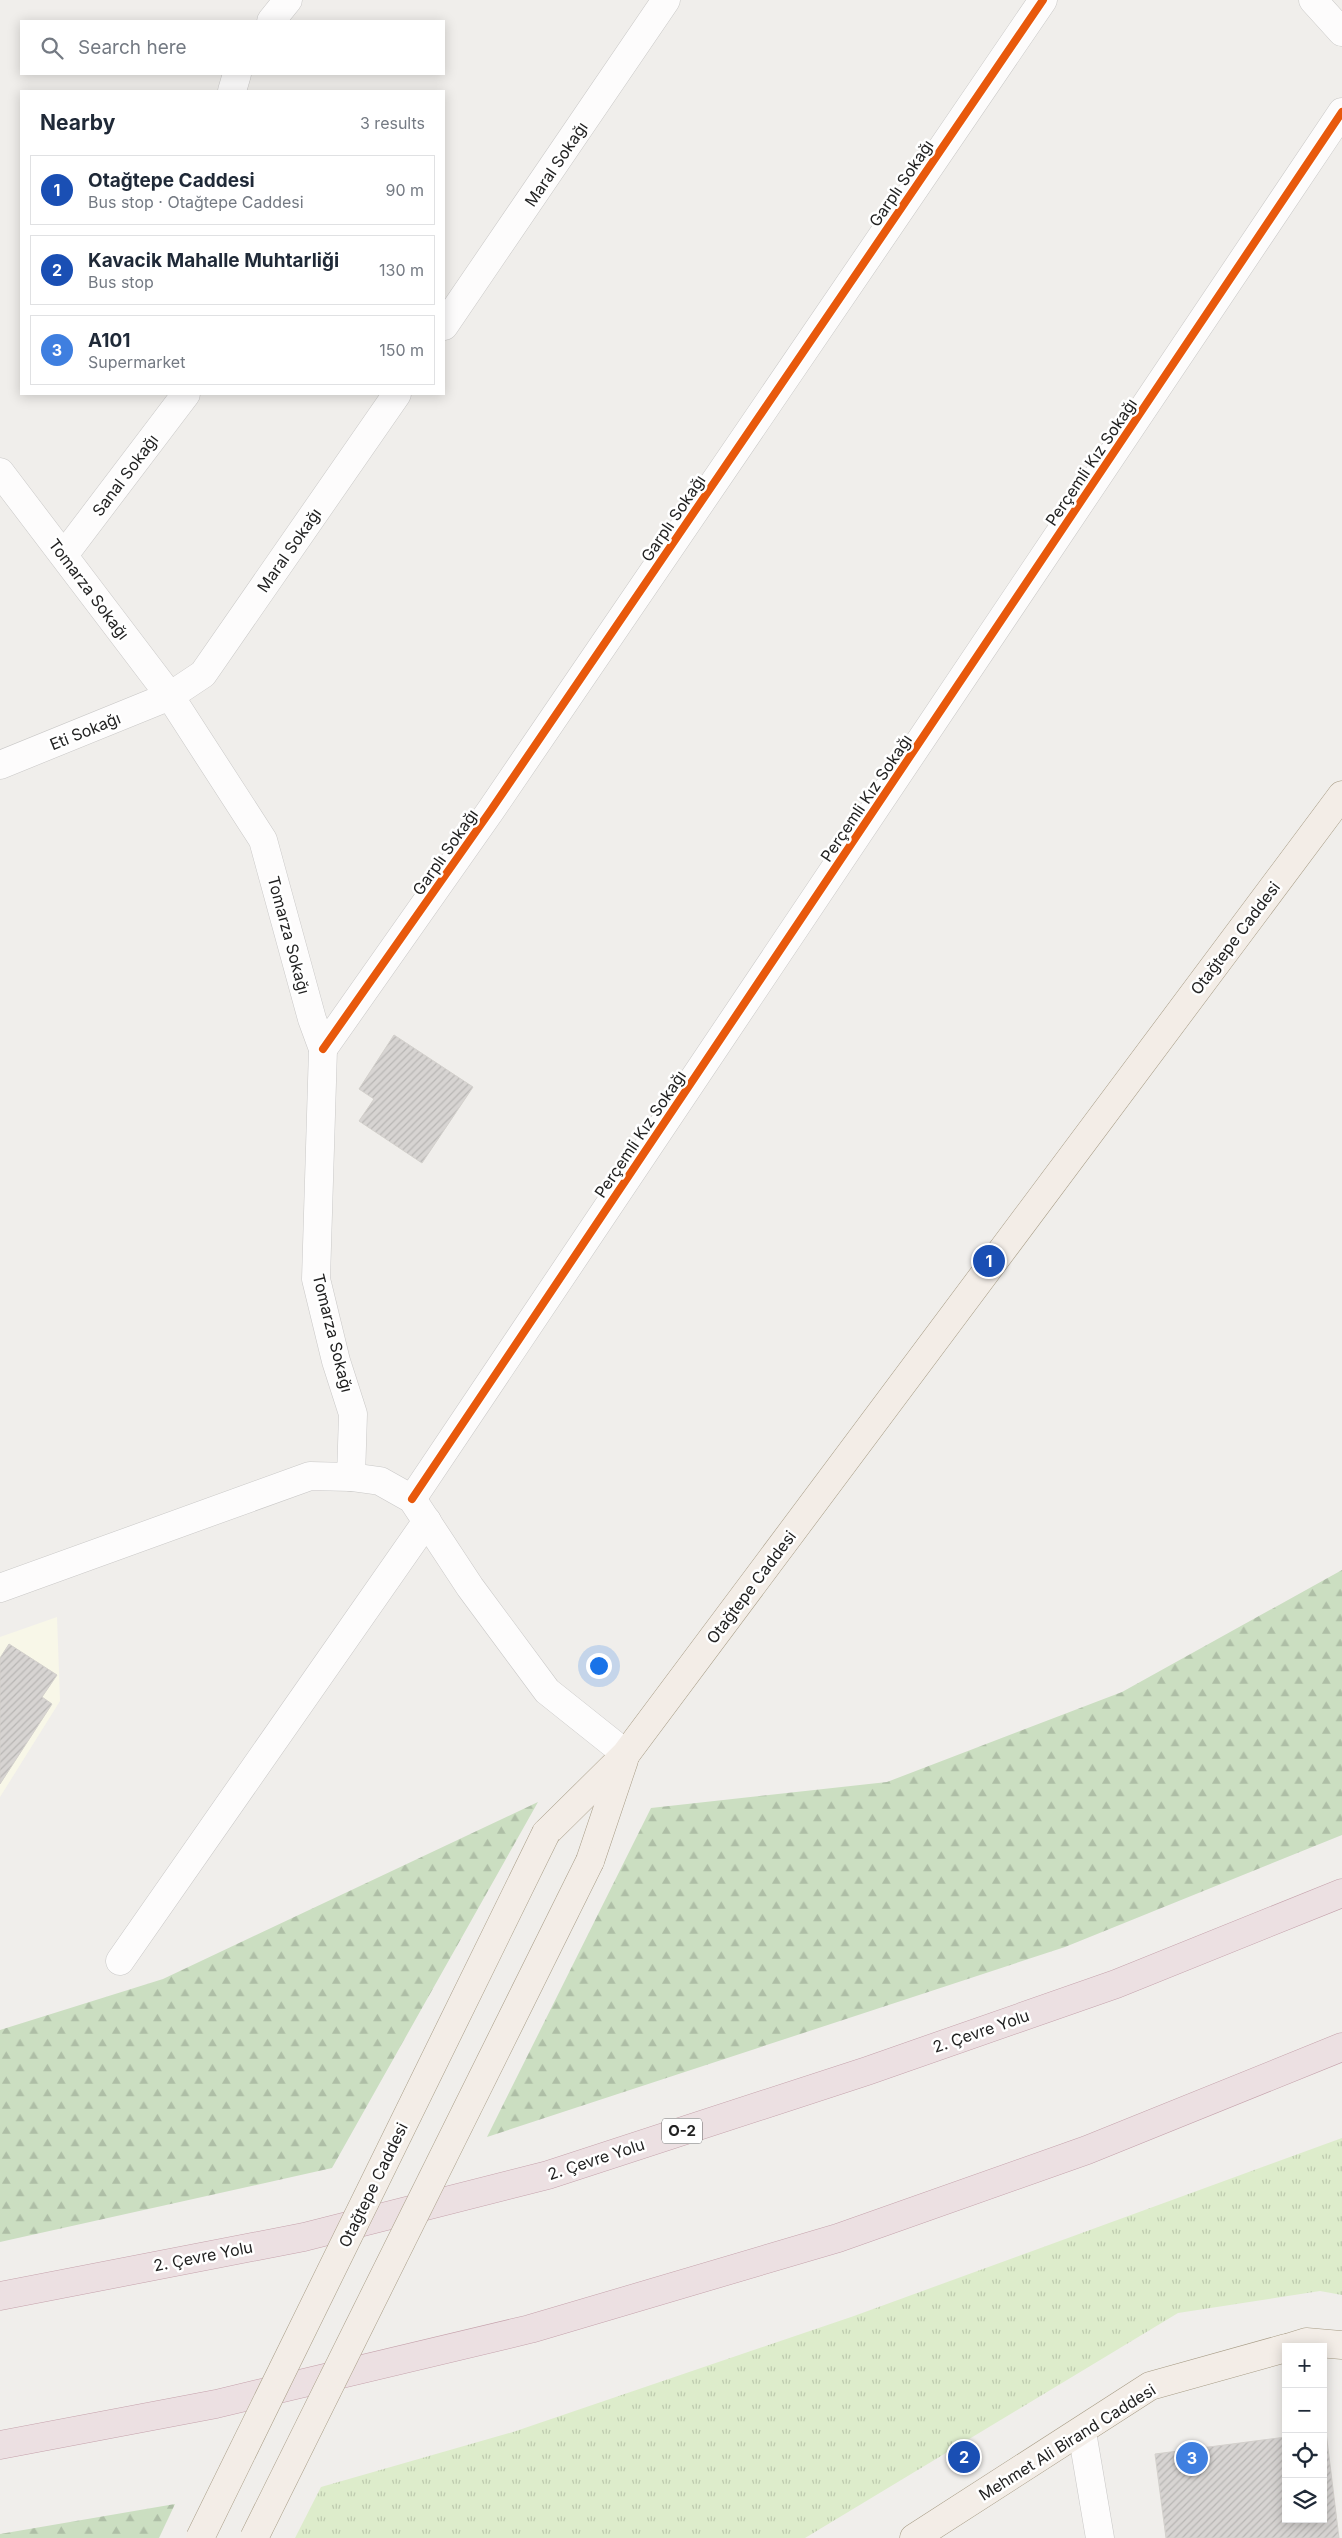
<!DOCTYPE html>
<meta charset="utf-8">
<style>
body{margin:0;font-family:Inter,sans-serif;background:#f2f2f3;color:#1f2937}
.controls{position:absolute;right:15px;bottom:15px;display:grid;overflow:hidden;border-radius:0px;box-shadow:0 2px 12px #0003}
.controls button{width:45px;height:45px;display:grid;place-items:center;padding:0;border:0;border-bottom:1px solid #e0e1e3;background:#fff;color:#1f2937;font:25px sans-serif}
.you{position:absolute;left:598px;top:1665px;width:18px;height:18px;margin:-12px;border:4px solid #fff;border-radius:50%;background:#1a73e8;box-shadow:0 0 0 8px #1a73e833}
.badge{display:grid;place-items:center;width:32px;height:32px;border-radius:50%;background:#0b8043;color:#fff;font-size:16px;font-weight:700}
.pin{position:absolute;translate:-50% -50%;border:2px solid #fff;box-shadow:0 1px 5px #0006}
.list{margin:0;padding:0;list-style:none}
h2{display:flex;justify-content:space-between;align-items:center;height:65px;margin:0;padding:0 20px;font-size:21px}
h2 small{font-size:16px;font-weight:400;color:#747a83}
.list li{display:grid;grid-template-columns:32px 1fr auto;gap:15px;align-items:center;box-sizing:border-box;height:70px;margin:0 10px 10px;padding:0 10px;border:1px solid #e0e1e3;border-radius:0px}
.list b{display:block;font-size:19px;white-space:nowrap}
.list p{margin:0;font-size:16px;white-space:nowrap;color:#747a83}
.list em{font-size:16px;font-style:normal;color:#747a83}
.icon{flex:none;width:28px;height:28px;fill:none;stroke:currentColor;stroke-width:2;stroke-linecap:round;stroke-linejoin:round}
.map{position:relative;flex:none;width:1342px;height:2538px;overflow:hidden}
.search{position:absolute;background:#fff;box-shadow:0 2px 12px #0003;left:20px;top:20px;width:425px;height:55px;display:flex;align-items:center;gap:12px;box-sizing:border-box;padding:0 18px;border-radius:0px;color:#747a83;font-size:19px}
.panel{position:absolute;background:#fff;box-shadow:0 2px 12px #0003;left:20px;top:90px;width:425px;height:305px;border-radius:0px}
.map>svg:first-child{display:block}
.education{fill:#f8f7e8}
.grass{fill:url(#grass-tufts)}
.forest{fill:url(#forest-firs)}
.building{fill:url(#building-hatch);stroke:#d3d0cc}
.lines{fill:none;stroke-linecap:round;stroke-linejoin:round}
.minor-casing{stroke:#c9c8c7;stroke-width:29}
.major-casing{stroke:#a79c86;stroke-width:29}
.highway-casing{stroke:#c5a2ac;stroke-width:29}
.minor{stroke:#fdfcfc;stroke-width:28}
.major{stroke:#f3ede7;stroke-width:28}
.highway{stroke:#ece0e2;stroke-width:28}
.major-bridge-casing{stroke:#a79c86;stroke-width:29;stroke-linecap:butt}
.major-bridge{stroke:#f3ede7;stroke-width:28}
.cycleway-casing{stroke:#fff;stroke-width:11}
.cycleway{stroke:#e8590c;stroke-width:8}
.labels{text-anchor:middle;stroke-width:5;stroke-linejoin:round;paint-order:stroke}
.shield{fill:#fff;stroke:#646464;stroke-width:1}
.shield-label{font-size:15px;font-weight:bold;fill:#222}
.street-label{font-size:16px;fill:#222;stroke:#fff}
</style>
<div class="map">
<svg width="1342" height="2538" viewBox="0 0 1342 2538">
<defs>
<pattern id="grass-tufts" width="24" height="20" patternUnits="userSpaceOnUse" patternTransform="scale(1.25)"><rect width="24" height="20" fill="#ddeccb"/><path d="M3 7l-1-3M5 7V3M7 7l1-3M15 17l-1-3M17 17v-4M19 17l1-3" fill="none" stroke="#bdcaae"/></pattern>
<pattern id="forest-firs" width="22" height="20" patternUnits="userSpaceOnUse" patternTransform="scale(1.25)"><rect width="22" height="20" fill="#cbdec1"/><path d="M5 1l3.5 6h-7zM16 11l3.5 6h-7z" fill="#aebea6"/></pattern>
<pattern id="building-hatch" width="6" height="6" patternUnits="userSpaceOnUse" patternTransform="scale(1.25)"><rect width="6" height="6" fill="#d7d4d2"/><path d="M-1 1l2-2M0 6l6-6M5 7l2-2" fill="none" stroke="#b8b6b4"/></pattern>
</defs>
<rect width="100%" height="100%" fill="#f0eeeb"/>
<path class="education" d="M57,1617L60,1701L0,1797V1637Z"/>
<path class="grass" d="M1342,2138V2295L1320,2291L1178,2313L805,2538H295L321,2487L513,2432L854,2316Z"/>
<g class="forest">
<path d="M1342,1570V1835L1065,1947L487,2137L651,1808L887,1782L1122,1692Z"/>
<path d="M538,1802L332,2168L0,2242V2030L163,1979Z"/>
<path d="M175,2504L159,2538H0V2534Z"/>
</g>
<g class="building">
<path d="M394,1035L473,1087L422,1163L359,1121L374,1099L359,1089Z"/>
<path d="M9,1644L57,1675L42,1697L52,1704L0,1784V1658Z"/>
<path d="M1326,2432L1339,2538H1166L1155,2454L1286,2437V2519H1323V2433Z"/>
</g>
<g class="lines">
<defs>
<g id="minor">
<path d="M1313,0L1342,32"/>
<path d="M271,21L288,0"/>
<path d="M232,91L237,74"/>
<path d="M444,326L666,0"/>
<path d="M0,472L170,696L263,840L312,1019L323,1049L316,1279L336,1361L353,1414L351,1477"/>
<path d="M64,555L186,394"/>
<path d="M0,765L170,696L203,674L397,394"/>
<path d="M323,1049L491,810L1043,0"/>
<path d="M412,1499L1342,112"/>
<path d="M0,1588L310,1476L351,1477L380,1481L412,1499L470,1587L547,1691L626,1754"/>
<path d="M120,1961L427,1521"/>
<path d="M1082,2432L1100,2538"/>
</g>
<g id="major">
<path d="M546,1833L626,1754L1342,795"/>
<path d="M590,1861L624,1760"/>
<path d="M1290,2347L1306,2342L1342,2345"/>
<path d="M914,2538L1150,2386L1286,2348"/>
</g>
<g id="highway">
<path d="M0,2296L304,2237L548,2175L867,2071L1116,1984L1342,1893"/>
<path d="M0,2445L216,2404L530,2329L838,2238L1087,2150L1342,2047"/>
</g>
</defs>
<use href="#minor" class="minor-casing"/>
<use href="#major" class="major-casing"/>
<use href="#highway" class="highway-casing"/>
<use href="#minor" class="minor"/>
<use href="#major" class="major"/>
<use href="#highway" class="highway"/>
<defs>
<g id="major-bridge">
<path d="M200,2538L546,1833"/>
<path d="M254,2538L590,1861"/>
</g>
</defs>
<use href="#major-bridge" class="major-bridge-casing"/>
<use href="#major-bridge" class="major-bridge"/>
<defs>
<g id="cycleway">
<path d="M323,1049L491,810L1043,0"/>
<path d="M412,1499L1342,112"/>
</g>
</defs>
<use href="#cycleway" class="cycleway-casing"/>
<use href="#cycleway" class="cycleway"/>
</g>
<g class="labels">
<rect class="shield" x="662" y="2118.5" width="40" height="25" rx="4"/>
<g class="shield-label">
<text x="682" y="2136">O-2</text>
</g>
<g class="street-label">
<text transform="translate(556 164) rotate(-56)" y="6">Maral Sokağı</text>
<text transform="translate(901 183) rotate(-56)" y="6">Garplı Sokağı</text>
<text transform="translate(1091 462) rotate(-56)" y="6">Perçemli Kız Sokağı</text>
<text transform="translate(125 475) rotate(-53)" y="6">Sanal Sokağı</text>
<text transform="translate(673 518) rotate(-56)" y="6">Garplı Sokağı</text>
<text transform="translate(289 550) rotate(-55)" y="6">Maral Sokağı</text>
<text transform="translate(89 589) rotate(53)" y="6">Tomarza Sokağı</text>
<text transform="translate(85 731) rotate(-22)" y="6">Eti Sokağı</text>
<text transform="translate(866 798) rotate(-56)" y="6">Perçemli Kız Sokağı</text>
<text transform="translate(445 852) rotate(-55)" y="6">Garplı Sokağı</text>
<text transform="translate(289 935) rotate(75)" y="6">Tomarza Sokağı</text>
<text transform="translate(1235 938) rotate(-53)" y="6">Otağtepe Caddesi</text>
<text transform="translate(640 1134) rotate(-56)" y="6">Perçemli Kız Sokağı</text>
<text transform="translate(333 1333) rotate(76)" y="6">Tomarza Sokağı</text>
<text transform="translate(751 1587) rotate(-53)" y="6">Otağtepe Caddesi</text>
<text transform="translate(981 2031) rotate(-19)" y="6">2. Çevre Yolu</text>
<text transform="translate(596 2159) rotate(-18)" y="6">2. Çevre Yolu</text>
<text transform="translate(373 2185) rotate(-64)" y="6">Otağtepe Caddesi</text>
<text transform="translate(203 2256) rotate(-11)" y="6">2. Çevre Yolu</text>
<text transform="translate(1067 2442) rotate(-32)" y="6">Mehmet Ali Birand Caddesi</text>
</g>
</g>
</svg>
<div class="controls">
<button>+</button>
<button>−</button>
<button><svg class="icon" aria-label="locate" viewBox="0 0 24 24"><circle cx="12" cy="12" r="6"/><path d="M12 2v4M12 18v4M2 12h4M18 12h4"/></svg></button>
<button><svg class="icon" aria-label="layers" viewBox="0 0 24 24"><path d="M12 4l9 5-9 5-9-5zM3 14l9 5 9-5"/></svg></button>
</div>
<div class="you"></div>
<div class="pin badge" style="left:989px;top:1261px;background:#1a4fb4">1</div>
<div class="pin badge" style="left:964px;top:2457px;background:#1a4fb4">2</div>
<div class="pin badge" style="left:1192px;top:2458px;background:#3f7fe0">3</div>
<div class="search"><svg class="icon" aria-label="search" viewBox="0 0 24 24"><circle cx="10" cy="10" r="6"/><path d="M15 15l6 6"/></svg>Search here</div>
<section class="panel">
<h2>Nearby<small>3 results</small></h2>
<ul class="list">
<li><span class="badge" style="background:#1a4fb4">1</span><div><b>Otağtepe Caddesi</b><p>Bus stop · Otağtepe Caddesi</p></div><em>90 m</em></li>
<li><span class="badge" style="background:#1a4fb4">2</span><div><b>Kavacik Mahalle Muhtarliği</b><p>Bus stop</p></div><em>130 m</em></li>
<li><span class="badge" style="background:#3f7fe0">3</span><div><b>A101</b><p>Supermarket</p></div><em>150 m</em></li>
</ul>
</section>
</div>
